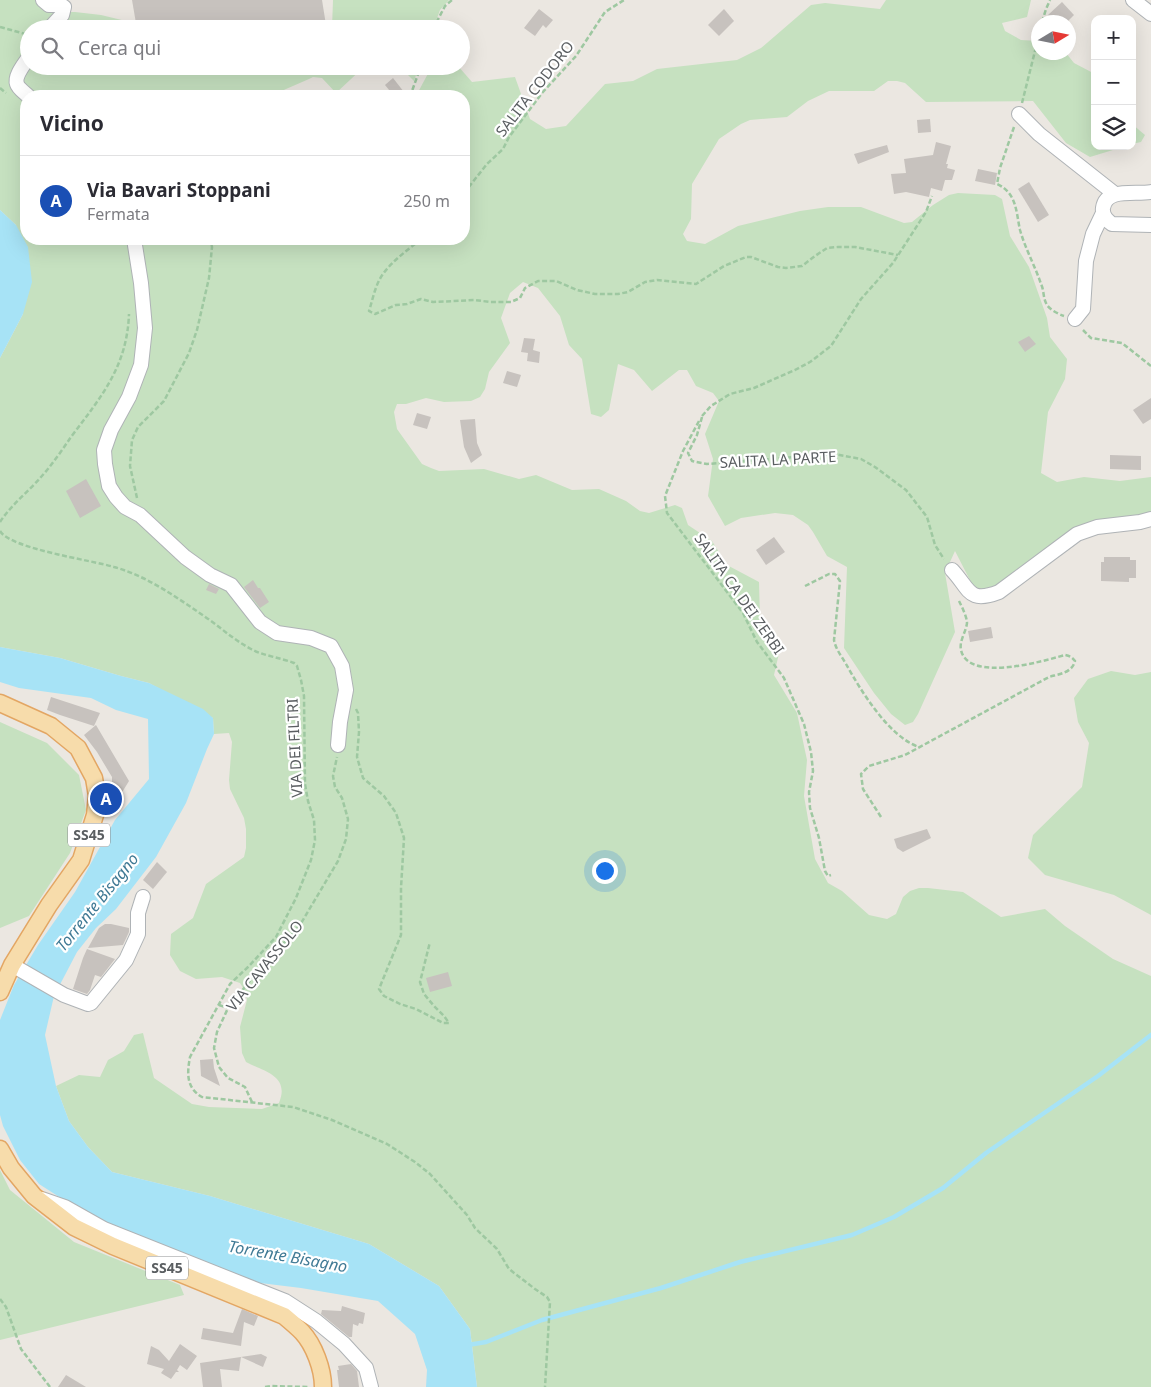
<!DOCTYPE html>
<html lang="it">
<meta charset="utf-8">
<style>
body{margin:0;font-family:"Noto Sans",sans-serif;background:#f7f7f7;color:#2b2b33}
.controls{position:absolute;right:15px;top:15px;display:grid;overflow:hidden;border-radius:10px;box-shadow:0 5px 20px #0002}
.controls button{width:45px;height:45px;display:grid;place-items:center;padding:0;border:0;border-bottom:1px solid #e1e1e2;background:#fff;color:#2b2b33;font:25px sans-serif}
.compass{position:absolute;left:1031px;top:15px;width:45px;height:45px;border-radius:50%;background:#fff;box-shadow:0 5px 20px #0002;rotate:80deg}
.you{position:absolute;left:604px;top:870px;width:18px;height:18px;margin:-12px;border:4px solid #fff;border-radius:50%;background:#1a73e8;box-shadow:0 0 0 8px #1a73e833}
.badge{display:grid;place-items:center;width:32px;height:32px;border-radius:50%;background:#d73b4d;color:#fff;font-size:16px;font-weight:700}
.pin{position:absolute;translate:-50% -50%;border:2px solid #fff;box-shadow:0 1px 5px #0006}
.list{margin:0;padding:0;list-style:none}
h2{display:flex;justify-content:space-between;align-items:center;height:65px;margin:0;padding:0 20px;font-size:21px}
h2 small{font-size:16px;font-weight:400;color:#7c7c81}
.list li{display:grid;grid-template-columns:32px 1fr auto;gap:15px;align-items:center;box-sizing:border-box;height:90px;padding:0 20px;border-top:1px solid #e1e1e2}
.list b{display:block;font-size:19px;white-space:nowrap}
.list p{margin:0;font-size:16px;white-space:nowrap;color:#7c7c81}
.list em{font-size:16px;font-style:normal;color:#7c7c81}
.icon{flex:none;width:28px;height:28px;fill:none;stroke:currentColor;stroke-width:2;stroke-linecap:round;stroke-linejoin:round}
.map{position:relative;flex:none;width:1151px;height:1387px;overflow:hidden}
.search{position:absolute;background:#fff;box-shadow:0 5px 20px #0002;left:20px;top:20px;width:450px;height:55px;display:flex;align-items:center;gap:12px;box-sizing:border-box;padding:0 18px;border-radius:28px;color:#7c7c81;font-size:19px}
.panel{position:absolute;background:#fff;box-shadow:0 5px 20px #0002;left:20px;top:90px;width:450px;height:155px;border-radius:20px}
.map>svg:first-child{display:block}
.green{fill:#c6e1c0}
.water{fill:#a7e3f6}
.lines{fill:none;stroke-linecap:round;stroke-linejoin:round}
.stream{stroke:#a7e3f6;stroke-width:4.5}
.building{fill:#c7c2be}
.minor-casing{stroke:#afb3b6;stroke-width:16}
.major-casing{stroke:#e3a663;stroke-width:19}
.path{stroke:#9ec8a1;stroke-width:2.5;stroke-dasharray:5 2.5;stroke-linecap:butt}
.minor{stroke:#fff;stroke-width:14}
.major{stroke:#f7dcab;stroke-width:16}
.labels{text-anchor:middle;stroke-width:4.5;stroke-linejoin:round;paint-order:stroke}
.shield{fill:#fff;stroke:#8c8e90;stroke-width:1}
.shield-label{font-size:14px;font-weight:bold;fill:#5a5e61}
.street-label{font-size:15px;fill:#5a5e61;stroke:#fff}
.water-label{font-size:16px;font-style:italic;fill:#407a95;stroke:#fff}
</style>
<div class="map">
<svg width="1151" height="1387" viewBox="0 0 1151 1387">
<rect width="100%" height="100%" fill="#ebe7e1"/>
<g class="green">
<path d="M0,0H41L58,12H75L101,15L130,22L132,29H29V66H365L336,93L322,78L313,77L309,79L270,96H26V239H464V96H416L432,66H458L472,82L515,77L530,119L546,129L566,126L605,84L633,81L657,69L737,60L761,48L811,5L825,3L880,9L886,0H1031L1027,17L1002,23L1005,31L1021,40L1038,41V52L1066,53L1074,63L1095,74V146H1126L1090,157L1066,143L1033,101L926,102L905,83L897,81H888L874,91H829L808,101L787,117L750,120L741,124L719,139L692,184L691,219L683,234L687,241L705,244L738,226L800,211L828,207H861L904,223L912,222L933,205L949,195L958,193L995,195L1002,199L1010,236L1029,267L1047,318L1050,337L1067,359L1065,379L1048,412L1041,473L1057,482L1084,477L1120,481L1151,477V513L1111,520L1081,527L1032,558L993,588L985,591L975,590L955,551L945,573L955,632L918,714L913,722L905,725L891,714L874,693L844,648L847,567L827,556L813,532L808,525L793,515L775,513L741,518L725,526L708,496L713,459L705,434L719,401L713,393L696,386L687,370H679L652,391L634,370L618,364L609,410L601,417L591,414L582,359L569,345L560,316L538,288L523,282L510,293L501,318L510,343L489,372L485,389L480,397L471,401L444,402L426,398L406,404H397L394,412L397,429L422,464L431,468L439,471L484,469L519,479L536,475L572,490L599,489L626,501L640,511L649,513L675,505L682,508L688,525L712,541L727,565L759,582L760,618L780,649L774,675L797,713L807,760L804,796L815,859L828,883L842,891L869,915L887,919L896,914L903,897L910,891L919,888H928L963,892L1001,917L1045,909L1065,926L1113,959L1151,976V1387H477L470,1329L439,1286L369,1244L210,1196L112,1172L88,1147L69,1121L56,1086L79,1075L100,1077L108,1060L124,1051L134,1035L143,1033L154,1078L192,1104L209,1107L262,1109L279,1103C290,1076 265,1072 246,1062L242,1053L240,1027L247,1000L245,991L240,983L222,977L196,979L180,971L170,955L171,934L193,918L206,884L244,857L246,848V829L244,818L230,789L229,780L232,742L229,733L214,734L213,718L149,683L121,676L60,658L0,647V358L23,314L16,225L0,210Z"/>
<path d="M333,0H449L440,10L433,29H328L332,28Z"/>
<path d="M399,66H419L414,81Z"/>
<path d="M1132,124L1145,135L1141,142L1132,144Z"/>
<path d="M1111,671L1135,675L1151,672V915L1114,895L1045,875L1028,858L1033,835L1082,787L1089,743L1078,722L1074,698L1088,679Z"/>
<path d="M0,722L47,743L79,775L86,810L70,853L29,916L0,928Z"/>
<path d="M0,1170L10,1190L74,1242L180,1285L184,1295L0,1340Z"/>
</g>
<g class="water">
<path d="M0,210L16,225L28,247L32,282L23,314L0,358Z"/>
<path d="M0,647L60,658L121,676L149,683L203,709L213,718L214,734L207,749L186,803L156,857L116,909L96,928L77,952L54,996L45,1035L56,1086L69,1121L88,1147L112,1172L210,1196L369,1244L439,1286L470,1329L477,1387H426L427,1370L415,1334L378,1301L301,1288L252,1282L106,1227L39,1184L20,1160L3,1126L0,1115V1020L14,985L38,945L75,892L115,820L149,779L148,719L116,710L91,698L19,688L0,682Z"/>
</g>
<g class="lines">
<path class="stream" d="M468,1345L486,1342L542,1320L661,1288L740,1262L852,1235L894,1217L943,1188L986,1153L1098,1076L1151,1035"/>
</g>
<g class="building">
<path d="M132,0H322L326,25L309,29H137Z"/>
<path d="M1062,2L1074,15L1067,22H1055L1048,15Z"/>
<path d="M539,9L553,20L546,28L543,25L535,36L524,28Z"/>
<path d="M724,9L734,21L719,36L708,25Z"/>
<path d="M393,78L404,92L398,96H394L385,85Z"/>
<path d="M930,119L931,132L918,133L917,120Z"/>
<path d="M936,142L951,146L946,164H948L947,168L955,170L952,180H945L942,191L931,188L929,197L906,192L894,194L891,174L906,173L904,159L933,155Z"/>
<path d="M887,145L889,152L858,164L854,154Z"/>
<path d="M978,169L997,173L995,185L975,181Z"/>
<path d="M1029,182L1049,215L1038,222L1018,189Z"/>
<path d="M1029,336L1036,344L1025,352L1018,342Z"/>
<path d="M524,338L535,339L533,350L540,352L539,363L527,361L528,353L521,352Z"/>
<path d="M507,371L521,375L517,387L503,383Z"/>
<path d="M1151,398V419L1143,424L1133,410Z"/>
<path d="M417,413L431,417L427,429L413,425Z"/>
<path d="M475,419L477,443L482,455L471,463L464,447L460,420Z"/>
<path d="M1110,455L1141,456V470L1110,469Z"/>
<path d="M86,479L101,506L80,518L66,491Z"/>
<path d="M774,537L785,552L766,565L756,550Z"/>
<path d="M1104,557H1130V560H1136V578H1129V582L1101,581V562H1104Z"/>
<path d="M253,580L258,588H260L269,602L260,608L244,587Z"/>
<path d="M209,584L219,589L216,594L206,590Z"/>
<path d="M991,627L993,638L970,642L968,631Z"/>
<path d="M51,697L100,713L94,726L60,715L47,710Z"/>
<path d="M96,725L129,781L121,794L112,788V777L97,752L84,735Z"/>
<path d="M927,829L931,838L903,852L897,848L894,839Z"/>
<path d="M157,862L167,872L153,889L143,880Z"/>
<path d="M105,924H111L129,928V932L123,945L88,948L99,928Z"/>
<path d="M87,949L115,959L101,977L95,975L90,990L87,994L73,989L83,958Z"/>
<path d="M448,972L452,986L430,992L426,978Z"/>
<path d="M213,1059L214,1068L220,1086L201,1076L200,1060Z"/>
<path d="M342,1306L365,1313L363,1324L359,1323L358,1326L353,1324L352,1337H349L321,1314L322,1310L341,1311Z"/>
<path d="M242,1309L258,1316L254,1326L244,1322L241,1346L201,1339L203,1328L233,1333Z"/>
<path d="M180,1344L197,1356L187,1370L180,1365L177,1370L179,1372H176L171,1379L161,1373L164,1369L147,1364L151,1346L159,1350L169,1361Z"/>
<path d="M261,1354L267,1357L263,1367L241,1357L239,1371L220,1369L222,1387H203L200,1363Z"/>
<path d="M351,1364L357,1371L359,1387H339L337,1370H339L338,1366Z"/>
<path d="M66,1375L86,1387H58Z"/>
</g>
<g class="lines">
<defs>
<g id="minor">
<path d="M43,0L49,5H61L64,7L62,15L49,29"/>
<path d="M1133,0L1151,14"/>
<path d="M28,96C25,93 18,88 17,84C14,76 25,63 29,57"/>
<path d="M1019,114L1039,134L1115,194"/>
<path d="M1151,192C1136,195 1106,187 1103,208C1102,215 1106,220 1112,224L1151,225"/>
<path d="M134,239L141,283L145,328L141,365L129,397L111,430L104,450L105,464L109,486L116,497L125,507L140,515L185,557L210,575L231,585L260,622L277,633L311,638L331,646L342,666L346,690L340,722L338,745"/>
<path d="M1075,319L1083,309L1086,261L1093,234L1103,213"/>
<path d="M952,570C970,589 968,604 999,592L1077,534L1097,527L1140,522L1151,519"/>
<path d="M12,965L64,995L88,1004L91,1003L126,960L138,934V913L143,897"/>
<path d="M42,1199L65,1207L104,1229L285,1301L316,1321L344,1344L366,1368L371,1387"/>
</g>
<g id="major">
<path d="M0,703L51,726L78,748L94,778L97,796L95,815L81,860L49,905L12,965L0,992"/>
<path d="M0,1149L11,1168L34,1196L74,1227L113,1246L284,1316C290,1321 296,1326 302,1332C314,1345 323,1369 323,1387"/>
</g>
</defs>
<use href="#minor" class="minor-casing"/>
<use href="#major" class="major-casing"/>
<g class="path">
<path d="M1042,22L1046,9L1050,0"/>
<path d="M0,27L29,35"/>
<path d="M433,29L445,6L452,0"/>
<path d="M0,88L6,93"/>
<path d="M408,96L412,91L421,66"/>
<path d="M1022,103L1038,39"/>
<path d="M1014,127L1000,168L997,184C1017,193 1016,212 1020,230C1025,248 1035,266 1041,284C1044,290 1043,297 1046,303C1048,309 1058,314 1064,316"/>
<path d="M464,193L487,164L503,149L509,137L542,93L576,56L605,12L624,0"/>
<path d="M421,239C408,250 393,260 383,274C375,285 373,299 369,311L375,314L396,305L407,304L421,299L433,302L475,300L490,302H511L520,298L525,288L538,281H556L577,290L595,294H618L628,292L645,282L657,280L696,284L724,266L746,257H751L778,267L786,268L802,266L815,256L827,248L838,247H855L898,255"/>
<path d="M1083,330L1091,338L1122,343L1151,366"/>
<path d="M702,416L711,406L730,394L754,388L795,370L810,362L831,346L861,299L893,263L926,212L932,196"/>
<path d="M702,417L697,435L688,453L692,461L707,464L834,454L861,459L875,467L906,490L927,517L935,545L944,559"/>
<path d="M699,421L683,451L665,496L667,513L743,613L757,642L784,678L804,724L811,752L813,771L809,792L810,808L819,838L825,871L828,876L831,875"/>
<path d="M137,498L130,466L132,440L138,427L164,401L189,353L197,330L209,278L212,247L210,239"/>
<path d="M0,522C11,505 28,492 41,477C52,465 62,450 71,437C101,397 127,367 129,314"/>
<path d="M0,531C11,549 91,560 114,567C147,576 176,597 204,616C220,627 234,640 251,649C261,655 281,658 294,663L297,666L301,680L304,696L305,784L308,801L314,820L315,840L311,860L296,898L276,937L248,967L230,984L190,1057C187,1073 186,1088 202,1097L293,1107L332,1120L387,1144L415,1162L430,1174L467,1215L475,1228L497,1249L509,1269L535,1289L547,1297L550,1302L545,1387"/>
<path d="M805,586L829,574H835L840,581L834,640C836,650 841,655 846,664C861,691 889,737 919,747"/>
<path d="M356,709L358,713L359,732L357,757L363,778L384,796L396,813L404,838L401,888V935L379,989L384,996L400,1004L416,1009L443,1023H449L444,1016L434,1006L424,994L420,982L430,942"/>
<path d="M881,817L863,789L861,774L869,766L905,755L1049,677C1059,674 1072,673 1075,661C1072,657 1070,656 1065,655C1044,661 968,683 961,650C959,641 966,632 967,623C967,617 962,607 959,601"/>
<path d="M219,1005L228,1008"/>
<path d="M252,1102L245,1087L228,1078L219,1067L214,1048L217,1032L228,1008L249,982L300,925L338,861L346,839L348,819L342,798L335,787L333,776L337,757"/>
<path d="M0,1299L6,1307L21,1349L50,1387"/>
<path d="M265,1387L271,1386L308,1387"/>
</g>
<use href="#minor" class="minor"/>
<use href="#major" class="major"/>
</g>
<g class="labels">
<g class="shield">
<rect x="68" y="823.5" width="42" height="23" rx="4"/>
<rect x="146" y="1256.5" width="42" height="23" rx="4"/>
</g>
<g class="shield-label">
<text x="89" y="840">SS45</text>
<text x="167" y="1273">SS45</text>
</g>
<g class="street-label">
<text transform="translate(535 89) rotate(-52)" y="5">SALITA CODORO</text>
<text transform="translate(778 460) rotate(-3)" y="5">SALITA LA PARTE</text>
<text transform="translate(739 594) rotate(55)" y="5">SALITA CA DEI ZERBI</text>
<text transform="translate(295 748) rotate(-93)" y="5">VIA DEI FILTRI</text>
<text transform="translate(265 966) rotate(-51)" y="5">VIA CAVASSOLO</text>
</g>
<g class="water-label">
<text transform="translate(97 902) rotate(-51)" y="6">Torrente Bisagno</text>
<text transform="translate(288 1256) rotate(10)" y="6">Torrente Bisagno</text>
</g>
</g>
</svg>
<div class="controls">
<button>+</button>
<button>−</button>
<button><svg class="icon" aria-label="layers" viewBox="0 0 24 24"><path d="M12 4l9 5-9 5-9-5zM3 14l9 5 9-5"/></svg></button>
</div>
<svg class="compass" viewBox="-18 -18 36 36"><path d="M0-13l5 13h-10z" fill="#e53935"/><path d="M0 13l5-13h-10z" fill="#7c7c81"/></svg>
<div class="you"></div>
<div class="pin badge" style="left:106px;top:799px;background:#1a4fb4">A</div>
<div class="search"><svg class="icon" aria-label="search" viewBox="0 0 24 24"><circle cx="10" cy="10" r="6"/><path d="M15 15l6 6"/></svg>Cerca qui</div>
<section class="panel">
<h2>Vicino<small></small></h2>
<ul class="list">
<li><span class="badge" style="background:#1a4fb4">A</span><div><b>Via Bavari Stoppani</b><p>Fermata</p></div><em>250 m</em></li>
</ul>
</section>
</div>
